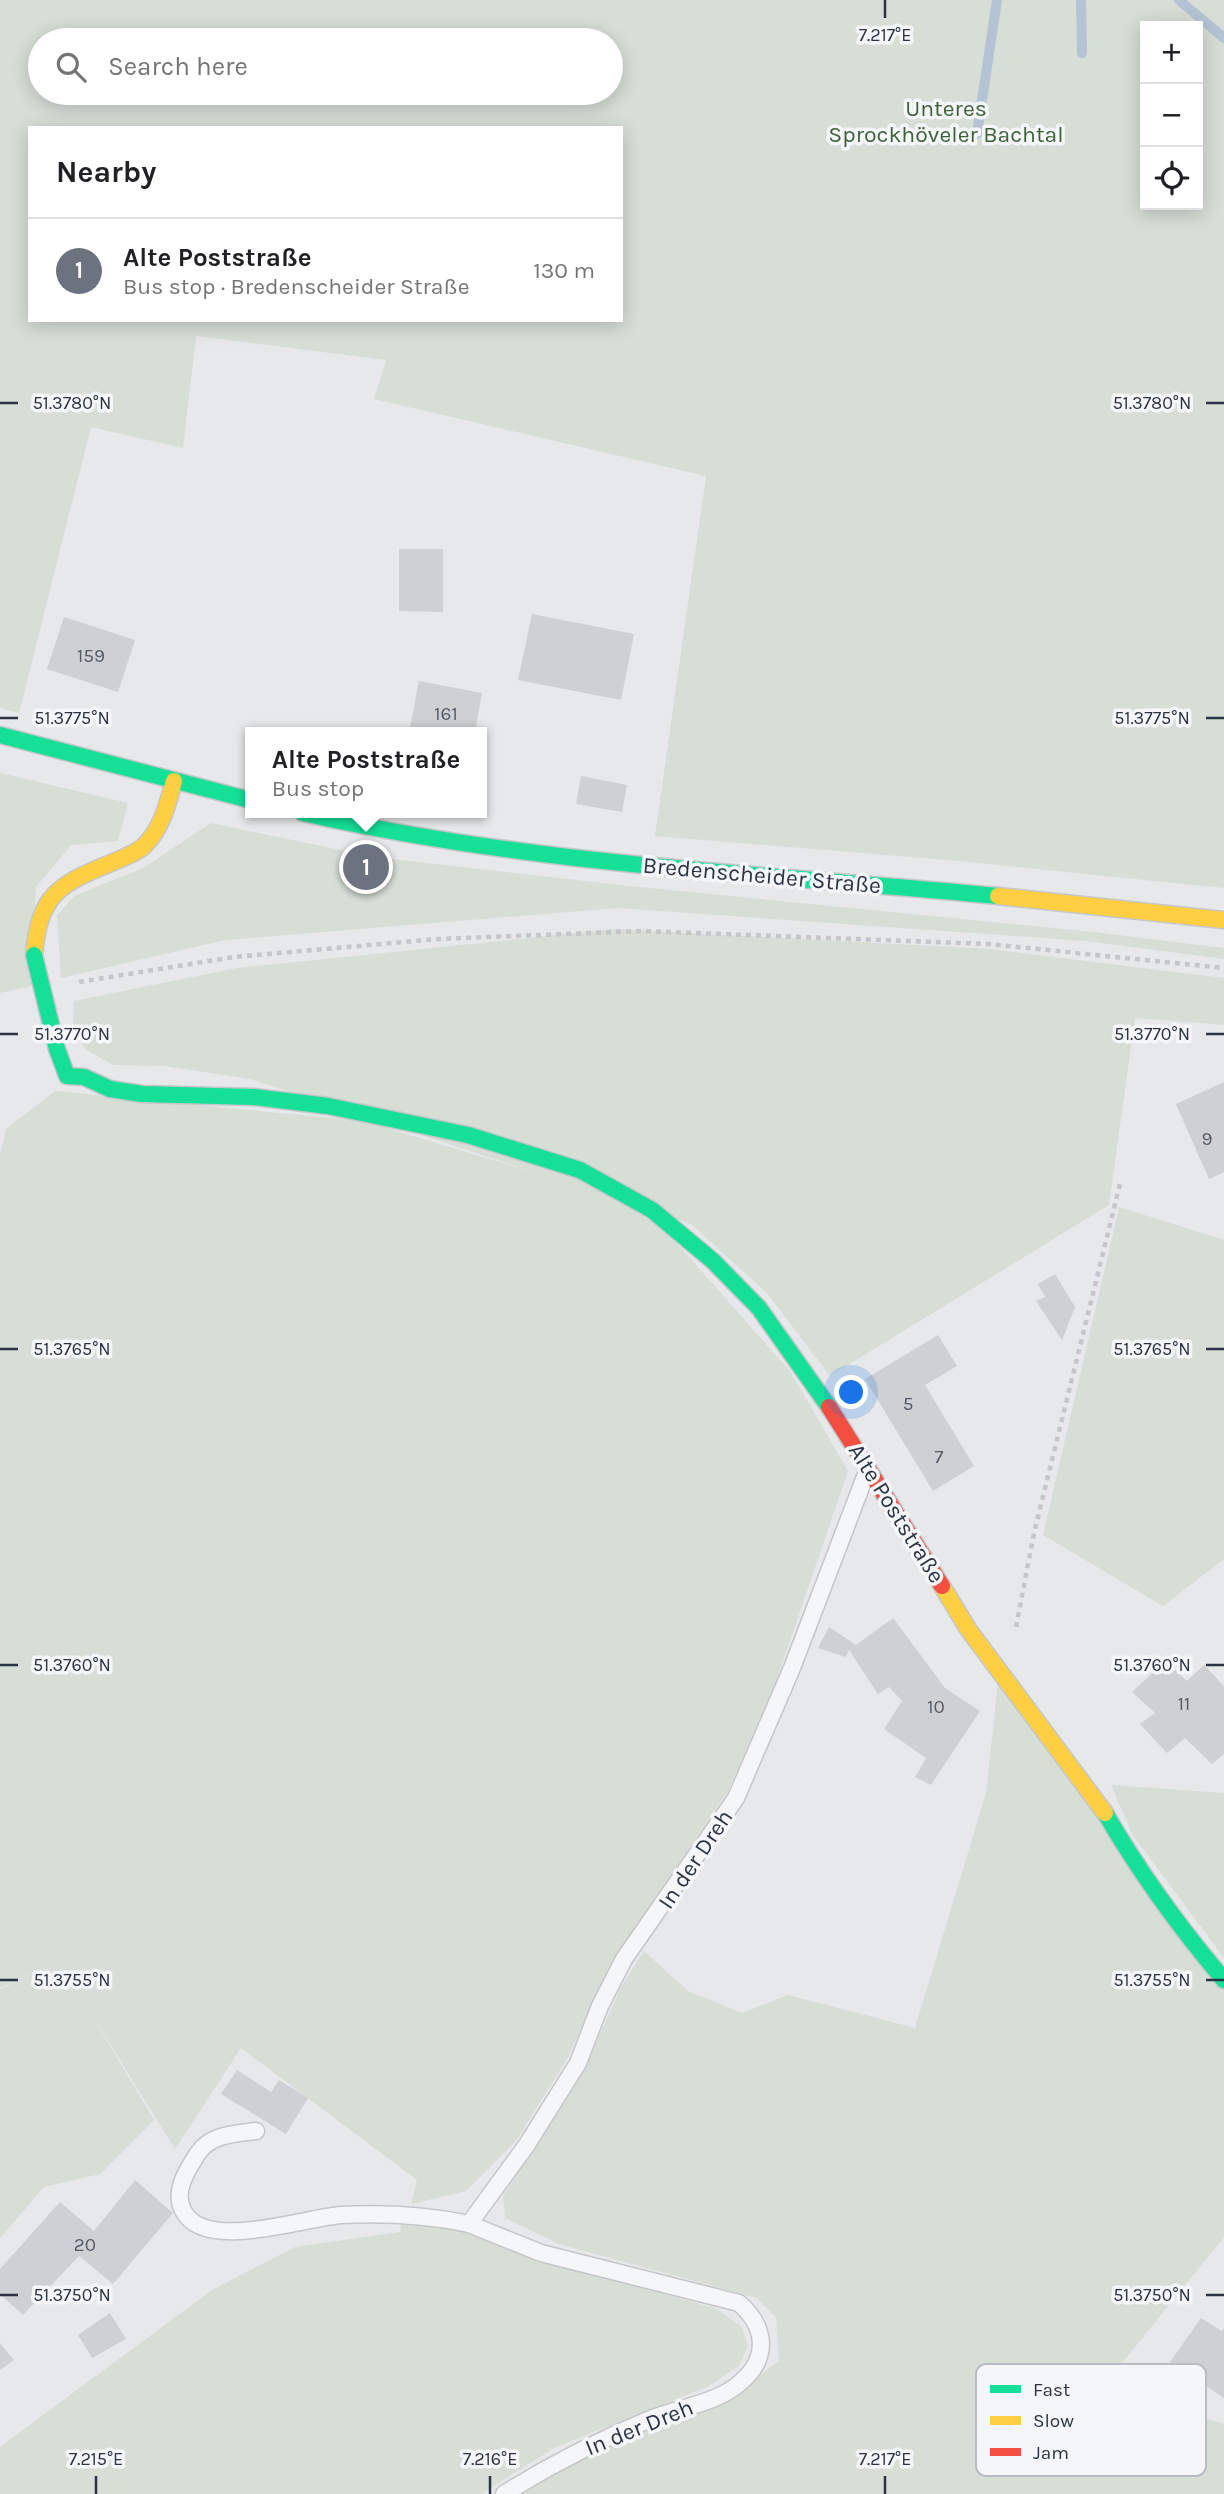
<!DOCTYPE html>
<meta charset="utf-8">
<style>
body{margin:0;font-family:Karla,sans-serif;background:#f2f2f2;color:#202124}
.controls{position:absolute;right:21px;top:21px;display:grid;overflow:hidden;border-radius:0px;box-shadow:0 4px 18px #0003}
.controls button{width:63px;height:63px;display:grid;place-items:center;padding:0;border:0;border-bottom:2px solid #e0e0e0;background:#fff;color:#202124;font:35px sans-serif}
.you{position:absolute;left:852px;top:1393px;width:24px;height:24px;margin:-18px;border:5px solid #fff;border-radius:50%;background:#1a73e8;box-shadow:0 0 0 10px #1a73e833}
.badge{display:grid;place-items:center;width:46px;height:46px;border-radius:50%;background:#6c737f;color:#fff;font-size:23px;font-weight:700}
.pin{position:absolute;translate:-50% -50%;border:4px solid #fff;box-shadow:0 2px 7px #0006}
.popup{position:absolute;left:245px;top:727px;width:242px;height:91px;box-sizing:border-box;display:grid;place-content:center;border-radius:0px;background:#fff;filter:drop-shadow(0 2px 5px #0005);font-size:23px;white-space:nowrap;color:#757577}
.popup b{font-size:26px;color:#202124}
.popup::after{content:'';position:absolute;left:50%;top:100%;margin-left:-14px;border:14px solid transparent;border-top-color:#fff}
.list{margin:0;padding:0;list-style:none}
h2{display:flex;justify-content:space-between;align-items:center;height:91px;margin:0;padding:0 28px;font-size:30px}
h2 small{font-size:23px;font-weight:400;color:#757577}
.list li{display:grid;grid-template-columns:46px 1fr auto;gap:21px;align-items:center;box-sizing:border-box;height:105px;padding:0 28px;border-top:2px solid #e0e0e0}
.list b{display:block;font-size:26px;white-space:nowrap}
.list p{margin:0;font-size:23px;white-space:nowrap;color:#757577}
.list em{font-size:23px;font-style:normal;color:#757577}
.icon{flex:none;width:38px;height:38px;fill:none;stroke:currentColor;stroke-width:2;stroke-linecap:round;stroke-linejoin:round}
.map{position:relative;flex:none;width:1224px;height:2494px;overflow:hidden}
.search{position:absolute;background:#fff;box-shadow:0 4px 18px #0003;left:28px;top:28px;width:595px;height:77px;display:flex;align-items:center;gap:18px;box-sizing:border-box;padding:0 24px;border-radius:38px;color:#757577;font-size:26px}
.panel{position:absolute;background:#fff;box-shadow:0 4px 18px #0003;left:28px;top:126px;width:595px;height:196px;border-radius:0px}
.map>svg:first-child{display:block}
.green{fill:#d6ded6;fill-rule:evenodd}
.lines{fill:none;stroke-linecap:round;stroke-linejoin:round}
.stream{stroke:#b4c4d5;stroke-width:10}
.building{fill:#ced0d3}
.lane-casing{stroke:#c4c6c8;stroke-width:19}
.fast-casing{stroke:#c4c6c8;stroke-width:19}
.slow-casing{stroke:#c4c6c8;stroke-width:19}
.jam-casing{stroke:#c4c6c8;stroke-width:19}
.path{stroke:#c5c6ca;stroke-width:4.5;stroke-dasharray:5 5;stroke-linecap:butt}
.lane{stroke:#f5f6f7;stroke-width:16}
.fast{stroke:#16e098;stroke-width:16}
.slow{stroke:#ffcf43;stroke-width:16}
.jam{stroke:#f24e42;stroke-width:16}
.fast-bridge-casing{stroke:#c4c6c8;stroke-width:19;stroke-linecap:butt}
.fast-bridge{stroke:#16e098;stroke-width:16}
.ticks{fill:none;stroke:#2b3445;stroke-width:2.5}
.labels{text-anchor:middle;stroke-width:7;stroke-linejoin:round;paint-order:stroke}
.number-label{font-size:19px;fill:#545c69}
.park-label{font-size:23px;fill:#3f6138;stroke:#f4f6f9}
.street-label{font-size:23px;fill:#2b3445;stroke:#f4f6f9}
.key{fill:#f4f6f9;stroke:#b8bcc3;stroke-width:2}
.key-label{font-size:19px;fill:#2b3445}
.ticks-label{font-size:18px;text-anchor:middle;fill:#2b3445;stroke:#f4f6f9;stroke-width:7;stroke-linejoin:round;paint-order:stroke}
</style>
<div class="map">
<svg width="1224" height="2494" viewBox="0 0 1224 2494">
<rect width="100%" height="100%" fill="#e6e8ea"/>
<g class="green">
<path d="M0,0H1224V888L958,861L655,836L706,476L374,399L386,360L196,336L183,448L91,427L19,713L0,708ZM1145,26H1198V205H1145ZM40,40H611V93H40ZM30,128H621V320H30Z"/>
<path d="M0,773L128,803L118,841L71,845L36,887L31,986L0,993Z"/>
<path d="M211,823L374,857L629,886L1094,932L1224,948V959L1086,941L617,908L225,940L61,978L57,916L74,896L143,868Z"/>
<path d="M616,929L990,949L1224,978V1025L1135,1018L1109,1205L830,1376L767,1293L691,1224L251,1079L164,1066L113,1065L85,1049L73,1024L74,1001L237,968Z"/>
<path d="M55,1091L363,1121L610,1195L666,1231L790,1371L848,1471L774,1688L728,1791L615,1957L567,2059L516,2141L466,2191L411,2204L417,2180L241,2048L175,2149L87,2007L154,2120L100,2174L44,2187L0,2238V1989L59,1962L0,1988V1155L6,1129Z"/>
<path d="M1119,1207L1224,1240V1559L1163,1606L1043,1535Z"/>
<path d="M998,1683L1224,1986V2237L1101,2389L1224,2424V2494H520L584,2458L649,2429L721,2404L779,2361L776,2317L757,2298L559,2244L505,2218L503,2196L583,2071L621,1987L644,1951L688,1991L742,2013L788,1995L915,2028L986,1793Z"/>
<path d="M1111,1785L1224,1793V1958L1132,1834Z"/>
<path d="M402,2219L464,2231L550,2262L717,2309L742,2327L748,2346L740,2365L709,2386L556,2447L481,2494H0V2447L212,2290L295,2247L400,2232Z"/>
</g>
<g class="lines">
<g class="stream">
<path d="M1081,0L1082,53"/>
<path d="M1179,0L1224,38"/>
<path d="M977,134L997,0"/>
</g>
</g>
<g class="building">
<path d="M399,549H443V612L399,611Z"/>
<path d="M532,614L634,634L621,700L518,680Z"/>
<path d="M64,617L135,640L118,692L47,669Z"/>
<path d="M419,681L482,693L475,732H409Z"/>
<path d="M581,776L627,785L622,812L576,804Z"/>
<path d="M1224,1082V1172L1209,1179L1176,1104Z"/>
<path d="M1055,1274L1075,1307L1062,1340L1036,1301L1045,1297L1038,1284Z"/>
<path d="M938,1335L957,1366L925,1385L974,1466L933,1491L865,1379Z"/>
<path d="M893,1618L945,1688L980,1711L931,1785L915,1777L926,1758L884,1729L902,1701L889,1687L878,1694L849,1650L846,1657L818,1648L829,1627L856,1645Z"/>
<path d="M1165,1661L1187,1681L1204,1665L1224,1686V1754L1212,1764L1185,1738L1167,1753L1140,1724L1155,1713L1132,1692Z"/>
<path d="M237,2070L271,2092L279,2080L308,2098L286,2134L221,2094Z"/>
<path d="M135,2180L173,2213L113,2284L79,2256L23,2315L0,2294V2269L60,2202L94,2231Z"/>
<path d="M110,2313L126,2339L92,2358L78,2335Z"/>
<path d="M1201,2318L1222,2331L1224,2328V2398L1170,2362Z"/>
<path d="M0,2343L14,2360L0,2370Z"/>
</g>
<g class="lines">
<defs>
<g id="lane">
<path d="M256,2131C235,2134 211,2134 198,2153C187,2170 172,2193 184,2212C206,2252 303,2218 341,2215C384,2213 427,2215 469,2224L526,2146L578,2063L600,2006L624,1959L736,1798L792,1668L868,1469"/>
<path d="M469,2224L541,2253L739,2303C765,2326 770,2356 742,2381C718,2404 678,2407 648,2420C597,2441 550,2465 504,2494"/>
</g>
<g id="fast">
<path d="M0,735L250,800"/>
<path d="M303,813C531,865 766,874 998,896"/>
<path d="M57,1049L67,1076L84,1077L110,1089L142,1094L254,1097L328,1106L468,1135L580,1170L652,1210L713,1261L759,1308L829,1407"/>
<path d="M1105,1813C1140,1873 1179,1927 1224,1980"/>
</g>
<g id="slow">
<path d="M998,896L1224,920"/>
<path d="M34,955C39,895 59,884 111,863C122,858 136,854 145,845C162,828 168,803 174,781"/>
<path d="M942,1586L968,1629L1105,1813"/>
</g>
<path id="jam" d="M829,1407L942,1586"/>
</defs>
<use href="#lane" class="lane-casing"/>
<use href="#fast" class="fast-casing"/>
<use href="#slow" class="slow-casing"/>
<use href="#jam" class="jam-casing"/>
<g class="path">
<path d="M79,982L234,957L438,939L642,931L988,944L1224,968"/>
<path d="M1016,1627L1034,1533L1120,1184"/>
</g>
<use href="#lane" class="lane"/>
<use href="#fast" class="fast"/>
<use href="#slow" class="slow"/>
<use href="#jam" class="jam"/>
<defs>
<path id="fast-bridge" d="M34,955L57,1049"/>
</defs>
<use href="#fast-bridge" class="fast-bridge-casing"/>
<use href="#fast-bridge" class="fast-bridge"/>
</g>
<path class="ticks" d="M885,0V18M0,403H18M1206,403H1224M0,718H18M1206,718H1224M0,1034H18M1206,1034H1224M0,1349H18M1206,1349H1224M0,1665H18M1206,1665H1224M0,1980H18M1206,1980H1224M0,2295H18M1206,2295H1224M96,2476V2494M490,2476V2494M885,2476V2494"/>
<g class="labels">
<g class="number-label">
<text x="91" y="662">159</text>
<text x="446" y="720">161</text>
<text x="1207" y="1145">9</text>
<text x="908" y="1410">5</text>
<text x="939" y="1463">7</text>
<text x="1184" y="1710">11</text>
<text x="936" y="1713">10</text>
<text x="85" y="2251">20</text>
</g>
<g class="park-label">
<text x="946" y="116">Unteres<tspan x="946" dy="26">Sprockhöveler Bachtal</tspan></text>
</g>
<g class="street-label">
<text transform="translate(762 875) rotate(5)" y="8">Bredenscheider Straße</text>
<text transform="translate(897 1513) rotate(58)" y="8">Alte Poststraße</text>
<text transform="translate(695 1859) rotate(-56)" y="8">In der Dreh</text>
<text transform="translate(639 2427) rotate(-22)" y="8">In der Dreh</text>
</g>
</g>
<rect x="976" y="2364" width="230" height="112" rx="10" class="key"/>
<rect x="990" y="2385" width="31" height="8" fill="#16e098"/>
<rect x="990" y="2416" width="31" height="9" fill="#ffcf43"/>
<rect x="990" y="2448" width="31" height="8" fill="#f24e42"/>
<g class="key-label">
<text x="1033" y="2396">Fast</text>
<text x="1033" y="2427">Slow</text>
<text x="1033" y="2459">Jam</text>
</g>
<g class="ticks-label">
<text x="885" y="41">7.217°E</text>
<text x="72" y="409">51.3780°N</text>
<text x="1152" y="409">51.3780°N</text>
<text x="72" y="724">51.3775°N</text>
<text x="1152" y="724">51.3775°N</text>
<text x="72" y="1040">51.3770°N</text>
<text x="1152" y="1040">51.3770°N</text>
<text x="72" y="1355">51.3765°N</text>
<text x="1152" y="1355">51.3765°N</text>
<text x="72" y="1671">51.3760°N</text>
<text x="1152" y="1671">51.3760°N</text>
<text x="72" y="1986">51.3755°N</text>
<text x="1152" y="1986">51.3755°N</text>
<text x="72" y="2301">51.3750°N</text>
<text x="1152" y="2301">51.3750°N</text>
<text x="96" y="2465">7.215°E</text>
<text x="490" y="2465">7.216°E</text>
<text x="885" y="2465">7.217°E</text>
</g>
</svg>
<div class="controls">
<button>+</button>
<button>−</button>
<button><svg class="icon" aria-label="locate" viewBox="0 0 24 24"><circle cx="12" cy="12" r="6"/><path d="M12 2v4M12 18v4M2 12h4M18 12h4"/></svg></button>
</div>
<div class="you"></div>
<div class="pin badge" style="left:366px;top:867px">1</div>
<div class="popup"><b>Alte Poststraße</b>Bus stop</div>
<div class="search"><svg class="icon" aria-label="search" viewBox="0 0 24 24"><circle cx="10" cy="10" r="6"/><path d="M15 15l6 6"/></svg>Search here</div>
<section class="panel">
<h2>Nearby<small></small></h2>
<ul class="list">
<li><span class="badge">1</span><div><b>Alte Poststraße</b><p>Bus stop · Bredenscheider Straße</p></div><em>130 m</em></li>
</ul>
</section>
</div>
